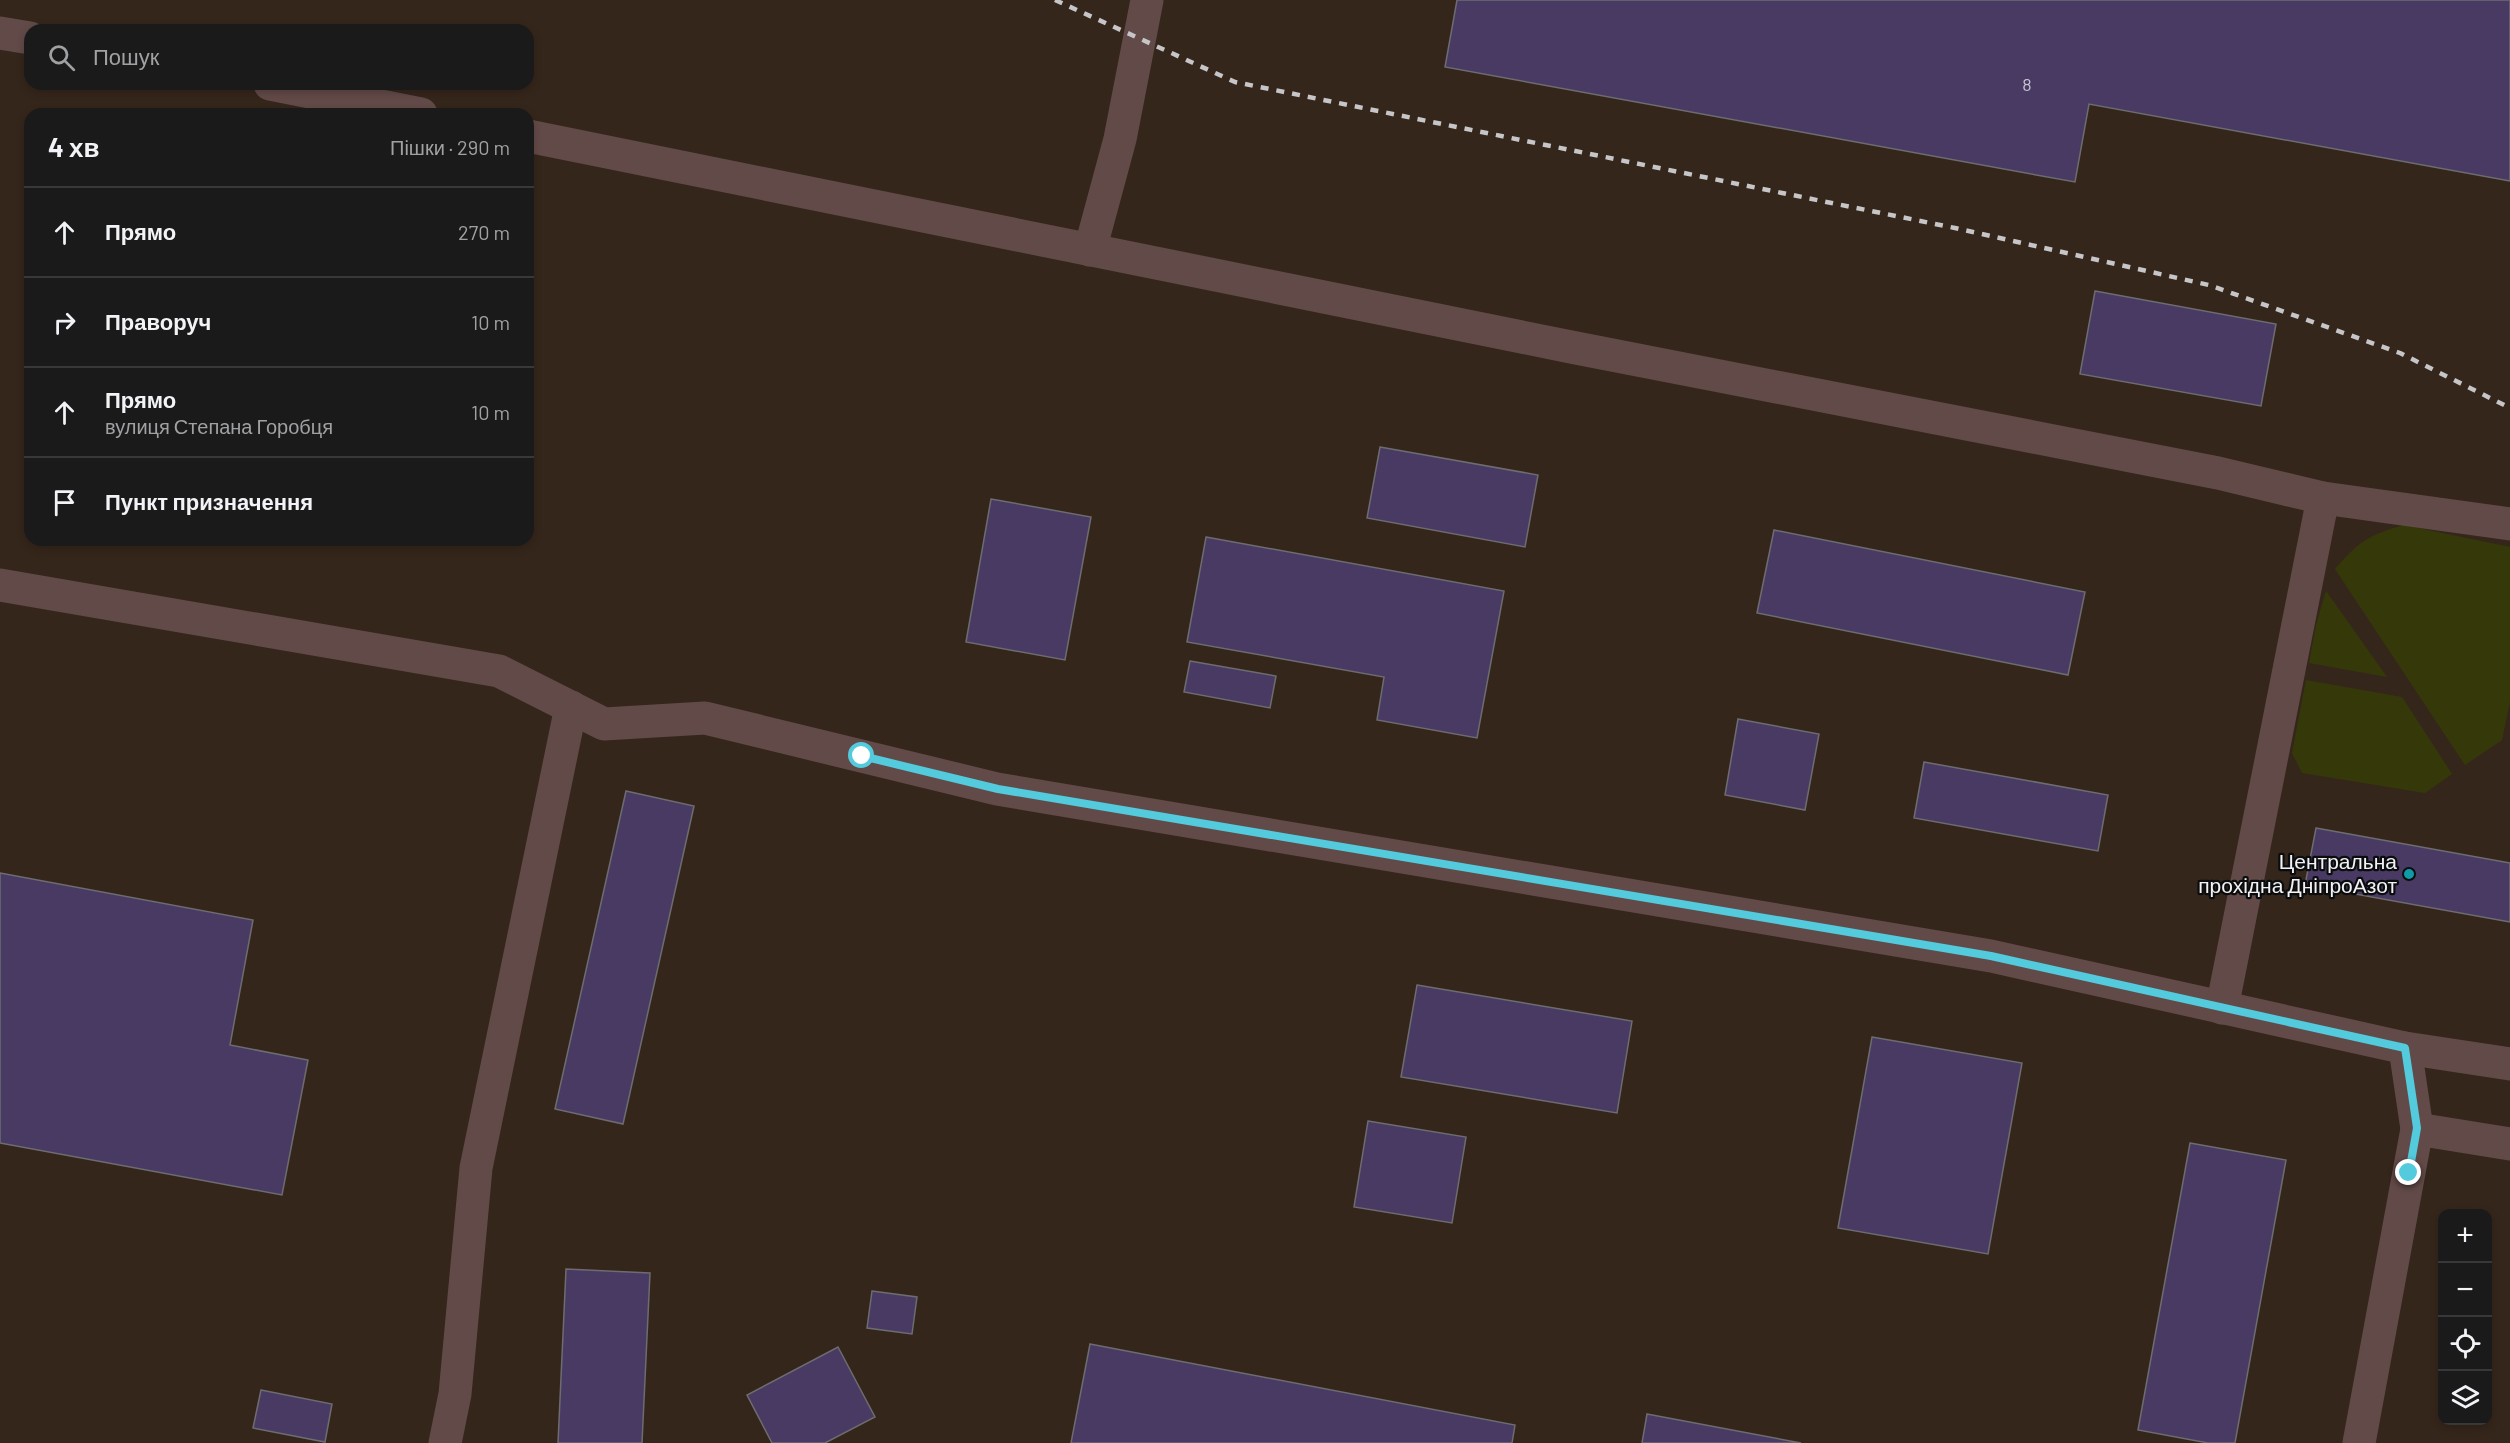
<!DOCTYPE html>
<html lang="uk">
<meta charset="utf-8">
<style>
body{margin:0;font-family:Barlow,sans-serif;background:#272728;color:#f1f3f6}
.controls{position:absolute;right:18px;bottom:18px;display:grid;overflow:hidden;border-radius:12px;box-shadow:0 3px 9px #0003}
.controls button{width:54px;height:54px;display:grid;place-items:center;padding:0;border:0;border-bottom:2px solid #38383a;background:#1a1a1b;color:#f1f3f6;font:30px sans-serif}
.stop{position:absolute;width:18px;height:18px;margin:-14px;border:4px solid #54cadd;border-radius:50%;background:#fff}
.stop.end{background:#54cadd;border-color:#fff;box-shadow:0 2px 6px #0008}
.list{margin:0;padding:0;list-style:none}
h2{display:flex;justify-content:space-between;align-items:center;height:78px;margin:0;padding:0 24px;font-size:26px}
h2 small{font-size:20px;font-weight:400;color:#9fa1a3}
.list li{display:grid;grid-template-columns:39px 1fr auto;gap:18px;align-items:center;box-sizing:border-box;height:90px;padding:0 24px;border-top:2px solid #38383a}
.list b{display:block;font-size:22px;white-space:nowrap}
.list p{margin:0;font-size:20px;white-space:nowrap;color:#9fa1a3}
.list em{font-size:20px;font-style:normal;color:#9fa1a3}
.icon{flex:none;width:33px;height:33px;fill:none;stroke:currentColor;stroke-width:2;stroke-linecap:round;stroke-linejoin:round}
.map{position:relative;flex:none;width:2510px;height:1443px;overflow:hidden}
.search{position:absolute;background:#1a1a1b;box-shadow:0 3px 9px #0003;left:24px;top:24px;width:510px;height:66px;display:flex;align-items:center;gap:15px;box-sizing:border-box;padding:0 21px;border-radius:18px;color:#9fa1a3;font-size:22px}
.panel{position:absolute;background:#1a1a1b;box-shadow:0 3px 9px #0003;left:24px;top:108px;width:510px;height:438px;border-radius:18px}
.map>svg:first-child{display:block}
.industrial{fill:#35261b;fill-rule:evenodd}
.green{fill:#353909}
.building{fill:#493a64;stroke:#6d6c6f;stroke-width:1.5}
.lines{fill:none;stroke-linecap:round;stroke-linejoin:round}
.minor{stroke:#624a48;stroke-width:33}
.rail{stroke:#c6c6c8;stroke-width:4.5;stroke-dasharray:8 8;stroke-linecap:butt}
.route{stroke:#54cadd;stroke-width:8}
.culture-dot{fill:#0f9aa8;stroke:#0b0c0d;stroke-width:2}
.labels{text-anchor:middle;stroke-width:4.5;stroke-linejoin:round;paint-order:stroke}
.number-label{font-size:18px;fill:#c8c4d0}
.poi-label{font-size:21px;fill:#f2f2f4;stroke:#0b0c0d;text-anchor:end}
</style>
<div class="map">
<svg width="2510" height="1443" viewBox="0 0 2510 1443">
<rect width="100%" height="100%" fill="#222224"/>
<path class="industrial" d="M0,0H2510V1443H0ZM30,30H528V84H30ZM30,114H528V540H30ZM2442,1214H2488V1420H2442Z"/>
<g class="green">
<path d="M2404,525L2510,547V702L2502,740L2465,765L2335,569C2359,541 2369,535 2404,525Z"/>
<path d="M2326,591L2387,677L2309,663L2316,625Z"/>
<path d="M2306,680L2402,697L2452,774L2425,793L2302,773L2292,753Z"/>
</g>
<g class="building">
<path d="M1457,0H2510V181L2089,104L2075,182L1445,67Z"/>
<path d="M2095,291L2276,324L2261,406L2080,374Z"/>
<path d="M1380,447L1538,475L1525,547L1367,518Z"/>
<path d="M991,499L1091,517L1065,660L966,642Z"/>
<path d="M1774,530L2085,592L2068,675L1757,613Z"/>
<path d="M1206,537L1504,591L1477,738L1377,720L1384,677L1187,642Z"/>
<path d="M1190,661L1276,676L1270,708L1184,692Z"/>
<path d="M1738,719L1819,734L1805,810L1725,795Z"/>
<path d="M1924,762L2108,795L2098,851L1914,818Z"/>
<path d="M626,791L694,806L623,1124L555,1109Z"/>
<path d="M2316,828L2510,863V922L2305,885Z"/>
<path d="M0,873L253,920L230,1045L308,1060L282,1195L0,1143Z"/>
<path d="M1417,985L1632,1021L1617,1113L1401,1077Z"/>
<path d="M1872,1037L2022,1063L1988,1254L1838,1228Z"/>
<path d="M1368,1121L1466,1137L1452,1223L1354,1207Z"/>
<path d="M2190,1143L2286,1160L2235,1443H2208L2138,1430Z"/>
<path d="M566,1269L650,1273L642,1443H558Z"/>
<path d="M872,1291L917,1297L912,1334L867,1328Z"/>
<path d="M1090,1344L1515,1425L1512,1443H1071Z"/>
<path d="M838,1347L875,1417L825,1443H772L747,1395Z"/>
<path d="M261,1390L332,1404L325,1442L253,1428Z"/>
<path d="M1647,1414L1801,1443H1642Z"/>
</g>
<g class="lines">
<g class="minor">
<path d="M0,33L30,38"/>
<path d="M270,84L421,114"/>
<path d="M528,136L1571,347L2218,473L2323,498"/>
<path d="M1090,250L1120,139L1147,0"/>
<path d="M0,585L499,671L604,724L705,718L997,789L1991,956L2405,1048L2417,1129"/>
<path d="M2222,1008L2323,498L2510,524"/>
<path d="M2405,1048L2510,1064"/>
<path d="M445,1443L455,1394L476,1168L571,707"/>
<path d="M2359,1443L2417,1129L2510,1144"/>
</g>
<path class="rail" d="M1055,0L1235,82L1955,228L2209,285L2400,353L2510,408"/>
</g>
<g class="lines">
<path class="route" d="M862,756L998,789L1991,956L2405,1048L2417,1128L2409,1173"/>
</g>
<circle class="culture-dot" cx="2409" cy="874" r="6"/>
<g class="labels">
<g class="number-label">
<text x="2027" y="91">8</text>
</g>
<g class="poi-label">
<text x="2397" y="869">Центральна<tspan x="2397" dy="24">прохідна ДніпроАзот</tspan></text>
</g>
</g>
</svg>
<div class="controls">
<button>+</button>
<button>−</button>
<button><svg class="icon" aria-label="locate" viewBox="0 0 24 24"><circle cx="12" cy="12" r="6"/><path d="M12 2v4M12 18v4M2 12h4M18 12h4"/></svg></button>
<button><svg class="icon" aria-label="layers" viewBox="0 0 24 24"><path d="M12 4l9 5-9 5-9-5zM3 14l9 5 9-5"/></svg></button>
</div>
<div class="stop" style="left:862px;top:756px"></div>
<div class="stop end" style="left:2409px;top:1173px"></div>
<div class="search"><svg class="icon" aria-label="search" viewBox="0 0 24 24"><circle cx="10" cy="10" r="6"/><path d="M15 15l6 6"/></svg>Пошук</div>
<section class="panel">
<h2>4 хв<small>Пішки · 290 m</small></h2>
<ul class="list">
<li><svg class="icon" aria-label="ahead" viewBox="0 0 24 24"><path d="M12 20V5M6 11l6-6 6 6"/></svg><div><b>Прямо</b></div><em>270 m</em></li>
<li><svg class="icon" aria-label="right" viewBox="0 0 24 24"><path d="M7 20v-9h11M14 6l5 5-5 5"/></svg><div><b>Праворуч</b></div><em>10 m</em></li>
<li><svg class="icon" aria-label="ahead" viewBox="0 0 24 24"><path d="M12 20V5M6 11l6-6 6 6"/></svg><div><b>Прямо</b><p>вулиця Степана Горобця</p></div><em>10 m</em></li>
<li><svg class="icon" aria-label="arrive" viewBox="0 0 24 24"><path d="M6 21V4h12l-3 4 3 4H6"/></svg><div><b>Пункт призначення</b></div></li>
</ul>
</section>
</div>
